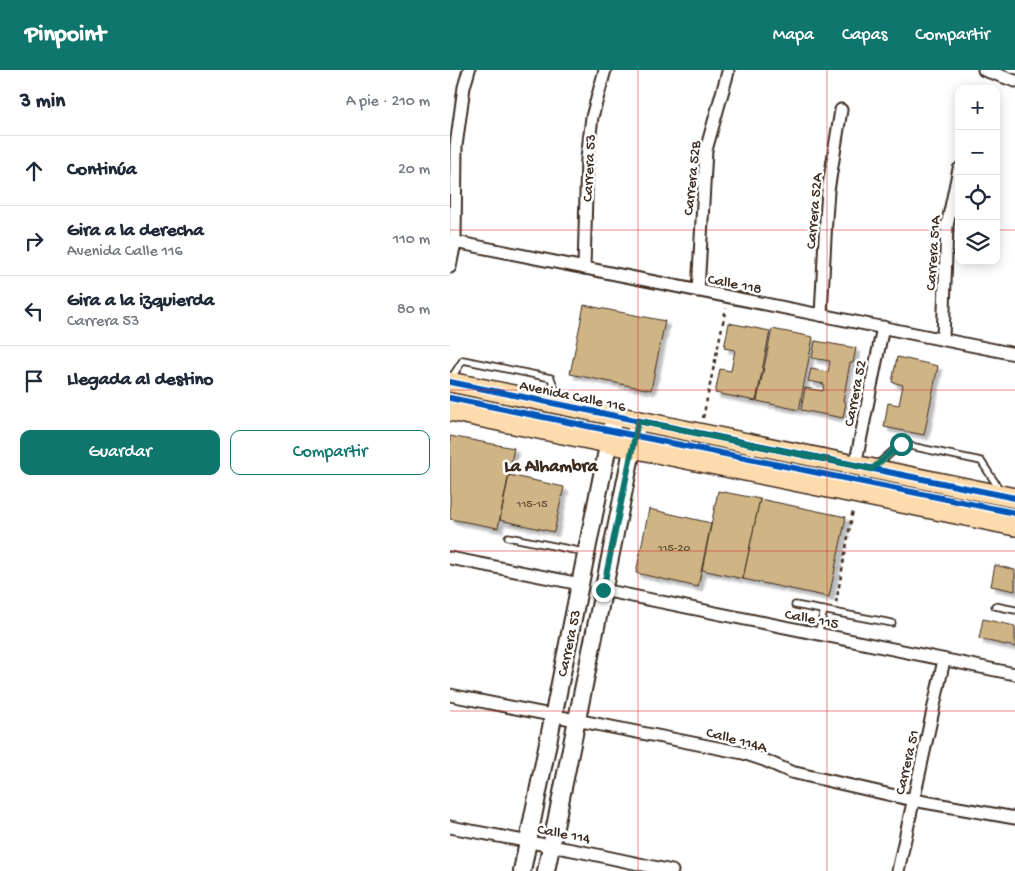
<!DOCTYPE html>
<html lang="es">
<meta charset="utf-8">
<style>
body{margin:0;font-family:"Gochi Hand",sans-serif;background:#f2f2f3;color:#1f2937}
.controls{position:absolute;right:15px;top:15px;display:grid;overflow:hidden;border-radius:10px;box-shadow:0 2px 12px #0003}
.controls button{width:45px;height:45px;display:grid;place-items:center;padding:0;border:0;border-bottom:1px solid #e0e1e3;background:#fff;color:#1f2937;font:25px sans-serif}
.stop{position:absolute;width:15px;height:15px;margin:-11px;border:4px solid #0f766e;border-radius:50%;background:#fff}
.stop.end{background:#0f766e;border-color:#fff;box-shadow:0 1px 5px #0008}
.list{margin:0;padding:0;list-style:none}
h2{display:flex;justify-content:space-between;align-items:center;height:65px;margin:0;padding:0 20px;font-size:21px}
h2 small{font-size:16px;font-weight:400;color:#747a83}
.list li{display:grid;grid-template-columns:32px 1fr auto;gap:15px;align-items:center;box-sizing:border-box;height:70px;padding:0 20px;border-top:1px solid #e0e1e3}
.list b{display:block;font-size:19px;white-space:nowrap}
.list p{margin:0;font-size:16px;white-space:nowrap;color:#747a83}
.list em{font-size:16px;font-style:normal;color:#747a83}
.actions{display:flex;gap:10px;padding:15px 20px}
.actions a{flex:1;padding:11px 0;border:1px solid #0f766e;border-radius:10px;text-align:center;font-size:18px;color:#0f766e}
.actions .main{background:#0f766e;color:#fff}
.icon{flex:none;width:28px;height:28px;fill:none;stroke:currentColor;stroke-width:2;stroke-linecap:round;stroke-linejoin:round}
.map{position:relative;flex:none;width:565px;height:801px;overflow:hidden}
header{display:flex;align-items:center;gap:30px;box-sizing:border-box;height:70px;padding:0 25px;background:#0f766e;color:#fff}
header strong{font-size:24px}
nav{display:flex;gap:28px;margin-inline-start:auto;font-size:18px}
main{display:flex}
aside{flex:1;background:#fff}
.map>svg:first-child{display:block}
.building{fill:#cfb585;stroke:#3b2a1e;filter:url(#shadow)}
.lines{fill:none;stroke-linecap:round;stroke-linejoin:round}
.service-casing{stroke:#3b2a1e;stroke-width:9}
.minor-casing{stroke:#3b2a1e;stroke-width:15}
.secondary-casing{stroke:#3b2a1e;stroke-width:20}
.primary-casing{stroke:#3b2a1e;stroke-width:22}
.path{stroke:#3b2a1e;stroke-width:2.5;stroke-dasharray:4 4;stroke-linecap:butt}
.service{stroke:#fff;stroke-width:5.5}
.minor{stroke:#fff;stroke-width:11}
.secondary{stroke:#fff;stroke-width:16}
.primary{stroke:#fedbac;stroke-width:19}
.cycleway-casing{stroke:#fff;stroke-width:9}
.cycleway{stroke:#0057b8;stroke-width:6}
.route{stroke:#0f766e;stroke-width:6}
.grid{fill:none;stroke:#d62828;stroke-width:1;stroke-opacity:0.55}
.labels{text-anchor:middle;stroke-width:5;stroke-linejoin:round;paint-order:stroke}
.number-label{font-size:12px;fill:#604d38}
.street-label{font-size:15px;fill:#3b2a1e;stroke:#fff}
.quarter-label{font-size:18px;font-weight:bold;fill:#3b2a1e;stroke:#fff}
</style>
<header>
<strong>Pinpoint</strong>
<nav><a>Mapa</a><a>Capas</a><a>Compartir</a></nav>
</header>
<main>
<aside>
<h2>3 min<small>A pie · 210 m</small></h2>
<ul class="list">
<li><svg class="icon" aria-label="ahead" viewBox="0 0 24 24"><path d="M12 20V5M6 11l6-6 6 6"/></svg><div><b>Continúa</b></div><em>20 m</em></li>
<li><svg class="icon" aria-label="right" viewBox="0 0 24 24"><path d="M7 20v-9h11M14 6l5 5-5 5"/></svg><div><b>Gira a la derecha</b><p>Avenida Calle 116</p></div><em>110 m</em></li>
<li><svg class="icon" aria-label="left" viewBox="0 0 24 24"><path d="M17 20v-9H6M10 6l-5 5 5 5"/></svg><div><b>Gira a la izquierda</b><p>Carrera 53</p></div><em>80 m</em></li>
<li><svg class="icon" aria-label="arrive" viewBox="0 0 24 24"><path d="M6 21V4h12l-3 4 3 4H6"/></svg><div><b>Llegada al destino</b></div></li>
</ul>
<div class="actions"><a class="main">Guardar</a><a>Compartir</a></div>
</aside>
<div class="map">
<svg width="565" height="801" viewBox="0 0 565 801">
<defs>
<filter id="shadow"><feDropShadow dx="4.5" dy="4.5" stdDeviation="1" flood-color="#0004"/></filter>
</defs>
<rect width="100%" height="100%" fill="#fff"/>
<filter id="ink" filterUnits="userSpaceOnUse"><feTurbulence type="fractalNoise" baseFrequency=".02" numOctaves="2"/><feDisplacementMap in="SourceGraphic" scale="10" xChannelSelector="R" yChannelSelector="G"/><feConvolveMatrix kernelMatrix="1 2 1 2 8 2 1 2 1" color-interpolation-filters="sRGB"/></filter>
<g filter="url(#ink)">
<g class="building">
<path d="M134,235L215,251L201,320L120,304Z"/>
<path d="M279,253L320,261L306,331L265,323L270,299L281,301L285,280L274,278Z"/>
<path d="M322,259L363,267L349,340L307,331Z"/>
<path d="M365,271L406,278L403,293H400L393,331L396,332L393,348L351,340L355,318L373,321L374,314L358,311L361,299L378,302L380,291L362,288Z"/>
<path d="M447,287L488,296L474,365L434,357L438,333L449,335L453,315L442,312Z"/>
<path d="M0,366L64,378L48,458L0,449Z"/>
<path d="M59,405L114,417L104,462L50,450Z"/>
<path d="M268,421L310,429L293,509L252,500Z"/>
<path d="M310,429L396,447L379,527L293,509Z"/>
<path d="M199,439L261,453L248,517L186,503Z"/>
<path d="M545,495L565,500V521L541,516Z"/>
<path d="M533,549L565,556V577L529,569Z"/>
</g>
<g class="lines">
<defs>
<g id="service">
<path d="M0,310L13,290L101,308L109,331"/>
<path d="M427,395L451,374L531,391L550,420"/>
<path d="M58,467L134,482"/>
<path d="M345,535L442,553"/>
<path d="M545,536L565,540"/>
<path d="M368,564L374,540"/>
</g>
<g id="minor">
<path d="M534,0L565,11"/>
<path d="M0,171L565,284"/>
<path d="M0,197L5,172L6,76L14,17L19,0"/>
<path d="M134,198L137,88L142,47L155,0"/>
<path d="M248,221L256,80L278,2"/>
<path d="M371,245L376,149L378,121L391,40"/>
<path d="M493,269L497,156L509,99"/>
<path d="M405,396L433,257"/>
<path d="M0,488L130,514"/>
<path d="M153,520L565,604"/>
<path d="M0,625L293,683L314,690L341,702L463,730L565,748"/>
<path d="M0,757L133,782L222,801"/>
<path d="M448,801L494,590"/>
</g>
<g id="secondary">
<path d="M72,801L164,346"/>
<path d="M96,801L188,351"/>
</g>
<g id="primary">
<path d="M0,312L565,428"/>
<path d="M0,341L565,456"/>
</g>
</defs>
<use href="#service" class="service-casing"/>
<use href="#minor" class="minor-casing"/>
<use href="#secondary" class="secondary-casing"/>
<use href="#primary" class="primary-casing"/>
<g class="path">
<path d="M253,348L276,238"/>
<path d="M386,533L403,440"/>
</g>
<use href="#service" class="service"/>
<use href="#minor" class="minor"/>
<use href="#secondary" class="secondary"/>
<use href="#primary" class="primary"/>
<defs>
<g id="cycleway">
<path d="M0,312L565,428"/>
<path d="M0,328L565,443"/>
</g>
</defs>
<use href="#cycleway" class="cycleway-casing"/>
<use href="#cycleway" class="cycleway"/>
</g>
</g>
<g class="lines" filter="url(#ink)">
<path class="route" d="M153,520L188,351L422,399L451,374"/>
</g>
<path class="grid" d="M188,0V801M377,0V801M0,160H509M546,160H565M0,320H565M0,481H565M0,641H565"/>
<g class="labels">
<g class="number-label">
<text x="82" y="437">115-15</text>
<text x="224" y="481">115-20</text>
</g>
<g class="street-label">
<text transform="translate(138 98) rotate(-87)" y="5">Carrera 53</text>
<text transform="translate(241 108) rotate(-84)" y="5">Carrera 52B</text>
<text transform="translate(363 141) rotate(-85)" y="5">Carrera 52A</text>
<text transform="translate(482 183) rotate(-86)" y="5">Carrera 51A</text>
<text transform="translate(285 213) rotate(11)" y="5">Calle 118</text>
<text transform="translate(404 323) rotate(-79)" y="5">Carrera 52</text>
<text transform="translate(123 325) rotate(12)" y="5">Avenida Calle 116</text>
<text transform="translate(362 548) rotate(11)" y="5">Calle 115</text>
<text transform="translate(118 573) rotate(-78)" y="5">Carrera 53</text>
<text transform="translate(287 669) rotate(15)" y="5">Calle 114A</text>
<text transform="translate(456 692) rotate(-77)" y="5">Carrera 51</text>
<text transform="translate(114 763) rotate(11)" y="5">Calle 114</text>
</g>
<g class="quarter-label">
<text x="101" y="401">La Alhambra</text>
</g>
</g>
</svg>
<div class="controls">
<button>+</button>
<button>−</button>
<button><svg class="icon" aria-label="locate" viewBox="0 0 24 24"><circle cx="12" cy="12" r="6"/><path d="M12 2v4M12 18v4M2 12h4M18 12h4"/></svg></button>
<button><svg class="icon" aria-label="layers" viewBox="0 0 24 24"><path d="M12 4l9 5-9 5-9-5zM3 14l9 5 9-5"/></svg></button>
</div>
<div class="stop" style="left:451px;top:374px"></div>
<div class="stop end" style="left:153px;top:520px"></div>
</div>
</main>
